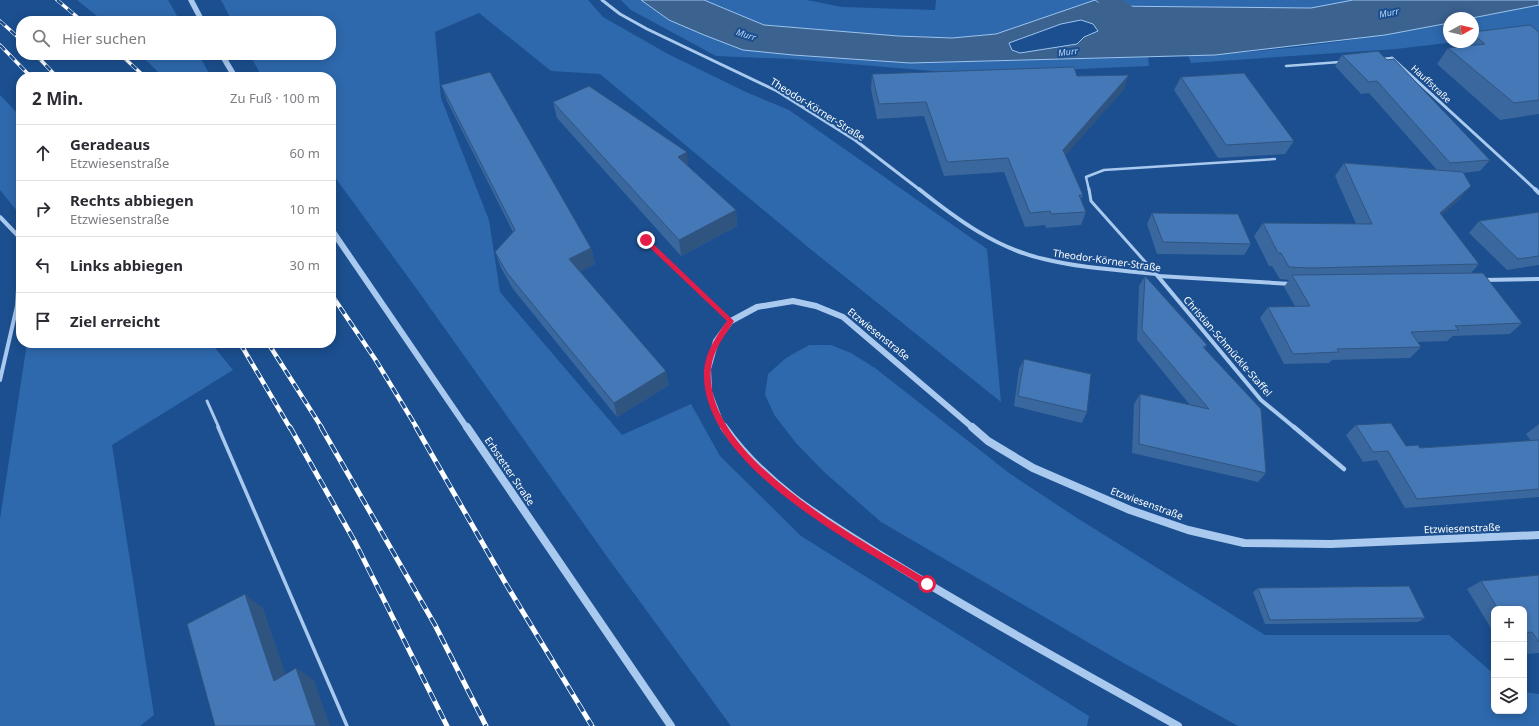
<!DOCTYPE html>
<html lang="de">
<meta charset="utf-8">
<style>
body{margin:0;font-family:"Noto Sans",sans-serif;background:#f7f7f7;color:#2b2b33}
.controls{position:absolute;right:12px;bottom:12px;display:grid;overflow:hidden;border-radius:8px;box-shadow:0 2px 10px #0003}
.controls button{width:36px;height:36px;display:grid;place-items:center;padding:0;border:0;border-bottom:1px solid #e1e1e2;background:#fff;color:#2b2b33;font:20px sans-serif}
.compass{position:absolute;left:1443px;top:12px;width:36px;height:36px;border-radius:50%;background:#fff;box-shadow:0 2px 10px #0003;rotate:82deg}
.stop{position:absolute;width:12px;height:12px;margin:-9px;border:3px solid #e11d48;border-radius:50%;background:#fff}
.stop.end{background:#e11d48;border-color:#fff;box-shadow:0 1px 4px #0008}
.list{margin:0;padding:0;list-style:none}
h2{display:flex;justify-content:space-between;align-items:center;height:52px;margin:0;padding:0 16px;font-size:17px}
h2 small{font-size:13px;font-weight:400;color:#7c7c81}
.list li{display:grid;grid-template-columns:26px 1fr auto;gap:12px;align-items:center;box-sizing:border-box;height:56px;padding:0 16px;border-top:1px solid #e1e1e2}
.list b{display:block;font-size:15px;white-space:nowrap}
.list p{margin:0;font-size:13px;white-space:nowrap;color:#7c7c81}
.list em{font-size:13px;font-style:normal;color:#7c7c81}
.icon{flex:none;width:22px;height:22px;fill:none;stroke:currentColor;stroke-width:2;stroke-linecap:round;stroke-linejoin:round}
.map{position:relative;flex:none;width:1539px;height:726px;overflow:hidden}
.search{position:absolute;background:#fff;box-shadow:0 2px 10px #0003;left:16px;top:16px;width:320px;height:44px;display:flex;align-items:center;gap:10px;box-sizing:border-box;padding:0 14px;border-radius:16px;color:#7c7c81;font-size:15px}
.panel{position:absolute;background:#fff;box-shadow:0 2px 10px #0003;left:16px;top:72px;width:320px;height:276px;border-radius:16px}
.map>svg:first-child{display:block}
.green{fill:#2e69ad}
.water{fill:#3c6290;stroke:#9cc4f0;fill-rule:evenodd}
.lines{fill:none;stroke-linecap:round;stroke-linejoin:round}
.canal{fill:#3c6290;fill-rule:evenodd}
.service-far2{stroke:#a9c9ee;stroke-width:2.5}
.service-far1{stroke:#a9c9ee;stroke-width:3}
.service{stroke:#a9c9ee;stroke-width:3.5}
.minor-far2{stroke:#a9c9ee;stroke-width:3}
.minor-far1{stroke:#a9c9ee;stroke-width:4}
.minor{stroke:#a9c9ee;stroke-width:4.5}
.tertiary-far2{stroke:#a9c9ee;stroke-width:5.5}
.tertiary-far1{stroke:#a9c9ee;stroke-width:6}
.tertiary{stroke:#a9c9ee;stroke-width:8}
.rail-far2-casing{stroke:#fff;stroke-width:3.5}
.rail-far1-casing{stroke:#fff;stroke-width:4.5}
.rail-casing{stroke:#fff;stroke-width:5}
.rail-far2{stroke:#1b4f8f;stroke-width:2.5;stroke-dasharray:7;stroke-linecap:butt}
.rail-far1{stroke:#1b4f8f;stroke-width:3;stroke-dasharray:8;stroke-linecap:butt}
.rail{stroke:#1b4f8f;stroke-width:3.5;stroke-dasharray:10;stroke-linecap:butt}
.wall{fill:#3a679d}
.shaded-wall{fill:#305480}
.building{fill:#4478b7;stroke:#305480}
.route{fill:#e11d48}
.labels{text-anchor:middle;stroke-width:4;stroke-linejoin:round;paint-order:stroke}
.far-water-label{font-size:9px;font-style:italic;fill:#b5d3f5;stroke:#1b4f8f}
.far-street-label{font-size:9px;fill:#fff;stroke:#1b4f8f}
.street-label{font-size:10px;fill:#fff;stroke:#1b4f8f}
</style>
<div class="map">
<svg width="1539" height="726" viewBox="0 0 1539 726">
<rect width="100%" height="100%" fill="#1b4f8f"/>
<g class="green">
<path d="M77,0H168L180,21H103Z"/>
<path d="M221,0H588L603,17L668,54L746,92L789,110L987,249L1001,402L814,252L600,74L551,71L479,13L435,32L441,98L489,220L500,292L622,435L691,404L720,456L801,536L1089,716L1087,726H731L608,558L416,288L331,172V77H262L250,55H331V21H232Z"/>
<path d="M621,0H641L669,20L910,63L1148,57L1149,66L967,74L792,59L716,56L631,10Z"/>
<path d="M704,0H807L842,7L935,10L936,0H1095L996,34L952,38L898,36L764,25Z"/>
<path d="M1111,0H1353L1311,8L1119,6Z"/>
<path d="M1539,5V32L1473,40L1472,18Z"/>
<path d="M1449,23V42H1456L1396,49L1191,63L1188,55C1272,53 1366,39 1449,23Z"/>
<path d="M141,55H199L211,77H163Z"/>
<path d="M0,95L21,117V216L0,190Z"/>
<path d="M27,343H211L233,370L112,445L154,715L140,726H0V519Z"/>
<path d="M809,345H831L851,353L875,368L1009,473L1077,518L1265,635H1449L1494,674V711H1524V692L1539,694V726H1238L1120,661L881,522L823,471L796,443L775,416L765,395L768,374L786,358Z"/>
</g>
<path class="water" d="M641,0H704L764,25L898,36L952,38L996,34L1095,0L1104,6L1311,8L1353,0H1539V5L1472,18H1449V23L1385,35L1215,55L910,63L793,55L743,50L704,35L669,20ZM1081,20L1093,24L1098,31L1084,37L1077,44L1020,53L1012,50L1009,43L1061,24Z"/>
<g class="lines">
<path class="canal" d="M1097,0H1123L1163,29L1167,34L1163,39L1155,41L1147,39L1100,5Z"/>
<g class="service-far2">
<path d="M1382,59L1392,58"/>
<path d="M1286,66L1340,62"/>
<path d="M1089,190L1086,177L1104,170L1275,159"/>
</g>
<g class="service-far1">
<path d="M1089,189L1091,201L1156,274"/>
<path d="M646,240L731,321"/>
<path d="M207,401L219,428"/>
</g>
<path class="service" d="M218,427L347,726"/>
<g class="minor-far2">
<path d="M602,0L620,14L647,29L777,91L855,140L920,190"/>
<path d="M1392,58L1536,190"/>
</g>
<g class="minor-far1">
<path d="M919,189C955,218 997,249 1044,259C1080,268 1119,270 1156,274L1261,400L1295,428"/>
<path d="M1535,189L1539,193"/>
<path d="M0,217L21,239L17,306L0,380"/>
<path d="M1158,276L1291,284"/>
<path d="M1483,280L1539,279"/>
</g>
<path class="minor" d="M1294,427L1344,469"/>
<g class="tertiary-far2">
<path d="M191,0L202,21"/>
<path d="M222,55L235,77"/>
</g>
<g class="tertiary-far1">
<path d="M331,229L467,428"/>
<path d="M725,428L720,421L709,392L708,369L716,341L731,321L757,307L793,301L816,306L843,317L973,428"/>
</g>
<g class="tertiary">
<path d="M467,427L671,726"/>
<path d="M724,427C766,487 829,523 890,561C984,619 1082,672 1178,726"/>
<path d="M972,427L988,441L1033,468L1130,510L1188,530L1244,543L1331,544L1539,535"/>
</g>
<defs>
<g id="rail-far2">
<path d="M57,0L82,21"/>
<path d="M0,21L21,40"/>
<path d="M0,45L31,77"/>
<path d="M36,55L57,77"/>
<path d="M121,55L145,77"/>
</g>
<g id="rail-far1">
<path d="M331,294L375,359L417,428"/>
<path d="M240,343L290,428"/>
<path d="M268,343L322,428"/>
</g>
<g id="rail">
<path d="M290,427L355,542L447,726"/>
<path d="M321,427L435,625L486,726"/>
<path d="M416,427L506,584L592,726"/>
</g>
</defs>
<use href="#rail-far2" class="rail-far2-casing"/>
<use href="#rail-far1" class="rail-far1-casing"/>
<use href="#rail" class="rail-casing"/>
<use href="#rail-far2" class="rail-far2"/>
<use href="#rail-far1" class="rail-far1"/>
<use href="#rail" class="rail"/>
</g>
<g class="wall">
<path d="M1473,32H1539V114L1500,120L1437,64L1448,48L1460,47L1464,42H1473Z"/>
<path d="M1342,55L1490,160L1480,171L1463,173L1460,199L1441,215L1479,264L1471,273L1522,323L1510,334L1453,336L1447,341L1418,342L1421,347L1410,358L1332,360L1329,363L1284,364L1260,318L1268,307L1295,306L1284,287L1289,280L1280,279L1272,266H1269L1254,236L1263,223L1356,224L1335,176L1344,163L1437,170L1369,93L1361,94L1335,66Z"/>
<path d="M872,74L1077,76L1124,89L1065,155L1083,195L1081,200L1086,212L1081,225L1046,228L1045,225L1025,227L1004,172L944,176L924,116L877,119L871,89Z"/>
<path d="M1181,77L1294,141L1285,154L1218,158L1174,90Z"/>
<path d="M441,85L591,248L595,264L580,271L669,385L617,417L513,289L501,268L495,252L513,232L447,101Z"/>
<path d="M553,102L688,166L736,210L737,226L681,256L557,118Z"/>
<path d="M1539,212V265L1507,270L1469,233L1479,221Z"/>
<path d="M1152,213L1251,244L1244,255L1157,254L1147,224Z"/>
<path d="M1145,276L1207,345L1205,348L1266,473L1258,482L1132,453L1134,404L1140,394L1190,405L1137,340L1139,286Z"/>
<path d="M1024,359L1087,412L1082,423L1014,406L1019,369Z"/>
<path d="M1539,424V497L1405,508L1377,460L1363,462L1346,435L1356,425L1406,446L1420,448L1531,441L1526,434Z"/>
<path d="M1539,575V653L1526,654L1524,650V609H1494V633L1467,589L1481,581Z"/>
<path d="M1258,588L1425,618L1418,622L1265,624L1253,592Z"/>
</g>
<g class="shaded-wall">
<path d="M1129,75L1124,89L1058,164L1063,150Z"/>
<path d="M687,152L688,168L678,157Z"/>
<path d="M1471,186L1460,199L1429,226L1440,213Z"/>
<path d="M736,210L737,226L681,256L679,240Z"/>
<path d="M591,248L595,264L574,275L569,259Z"/>
<path d="M666,371L669,385L617,417L614,403Z"/>
<path d="M245,594L263,608L292,693L274,681Z"/>
<path d="M296,668L314,680L330,726H316Z"/>
</g>
<g class="building">
<path d="M1530,25L1539,32V100L1514,103L1448,48L1485,44L1473,34V32Z"/>
<path d="M1378,51L1387,60L1394,59L1490,160L1450,163L1377,81L1369,82L1342,55Z"/>
<path d="M1074,67L1077,76L1129,75L1063,150L1083,195H1079L1086,212L1051,214L1050,211L1030,213L1008,158L947,162L926,102L879,104L872,74Z"/>
<path d="M490,72L591,248L569,259L666,371L614,403L507,273L495,252L515,230L441,85Z"/>
<path d="M1244,73L1294,141L1226,145L1181,77Z"/>
<path d="M589,86L687,152L678,157L736,210L679,240L553,102Z"/>
<path d="M1344,163L1463,172L1471,186L1440,213L1479,264L1310,268L1289,267L1281,253H1278L1263,223L1372,224Z"/>
<path d="M1539,212V256L1518,259L1479,221Z"/>
<path d="M1152,213L1238,214L1251,244L1163,242Z"/>
<path d="M1483,273L1522,323L1455,326L1459,330L1411,332L1421,347L1337,349L1339,352L1293,354L1268,307L1310,306L1292,275Z"/>
<path d="M1145,276L1207,345L1203,347L1261,409L1266,473L1139,444L1140,394L1209,409L1142,330Z"/>
<path d="M1024,359L1091,374L1087,412L1018,396Z"/>
<path d="M1391,423L1406,446L1418,445L1420,448L1539,440V489L1417,499L1388,451L1373,452L1356,425Z"/>
<path d="M1539,575V642L1532,632L1524,633V609H1498L1481,581Z"/>
<path d="M1409,586L1425,618L1270,620L1258,588Z"/>
<path d="M245,594L274,681L296,668L316,726H215L187,624Z"/>
</g>
<path class="route" d="M644,239H648L734,321C725,336 713,349 711,369C703,459 864,541 930,581V586H924C855,544 699,464 704,370C706,351 717,335 727,321L644,242Z"/>
<g class="labels">
<g class="far-water-label">
<text transform="translate(1389 13) rotate(-10)" y="3">Murr</text>
<text transform="translate(746 35) rotate(18)" y="3">Murr</text>
<text transform="translate(1068 52) rotate(-7)" y="3">Murr</text>
</g>
<g class="far-street-label">
<text transform="translate(1431 84) rotate(43)" y="3">Hauffstraße</text>
</g>
<g class="street-label">
<text transform="translate(818 109) rotate(32)" y="4">Theodor-Körner-Straße</text>
<text transform="translate(1107 260) rotate(8)" y="4">Theodor-Körner-Straße</text>
<text transform="translate(879 334) rotate(39)" y="4">Etzwiesenstraße</text>
<text transform="translate(1228 346) rotate(49)" y="4">Christian-Schmückle-Staffel</text>
<text transform="translate(510 471) rotate(56)" y="4">Erbstetter Straße</text>
<text transform="translate(1147 503) rotate(20)" y="4">Etzwiesenstraße</text>
<text transform="translate(1462 528) rotate(-2)" y="4">Etzwiesenstraße</text>
</g>
</g>
</svg>
<div class="controls">
<button>+</button>
<button>−</button>
<button><svg class="icon" aria-label="layers" viewBox="0 0 24 24"><path d="M12 4l9 5-9 5-9-5zM3 14l9 5 9-5"/></svg></button>
</div>
<svg class="compass" viewBox="-18 -18 36 36"><path d="M0-13l5 13h-10z" fill="#e53935"/><path d="M0 13l5-13h-10z" fill="#7c7c81"/></svg>
<div class="stop" style="left:927px;top:584px"></div>
<div class="stop end" style="left:646px;top:240px"></div>
<div class="search"><svg class="icon" aria-label="search" viewBox="0 0 24 24"><circle cx="10" cy="10" r="6"/><path d="M15 15l6 6"/></svg>Hier suchen</div>
<section class="panel">
<h2>2 Min.<small>Zu Fuß · 100 m</small></h2>
<ul class="list">
<li><svg class="icon" aria-label="ahead" viewBox="0 0 24 24"><path d="M12 20V5M6 11l6-6 6 6"/></svg><div><b>Geradeaus</b><p>Etzwiesenstraße</p></div><em>60 m</em></li>
<li><svg class="icon" aria-label="right" viewBox="0 0 24 24"><path d="M7 20v-9h11M14 6l5 5-5 5"/></svg><div><b>Rechts abbiegen</b><p>Etzwiesenstraße</p></div><em>10 m</em></li>
<li><svg class="icon" aria-label="left" viewBox="0 0 24 24"><path d="M17 20v-9H6M10 6l-5 5 5 5"/></svg><div><b>Links abbiegen</b></div><em>30 m</em></li>
<li><svg class="icon" aria-label="arrive" viewBox="0 0 24 24"><path d="M6 21V4h12l-3 4 3 4H6"/></svg><div><b>Ziel erreicht</b></div></li>
</ul>
</section>
</div>
